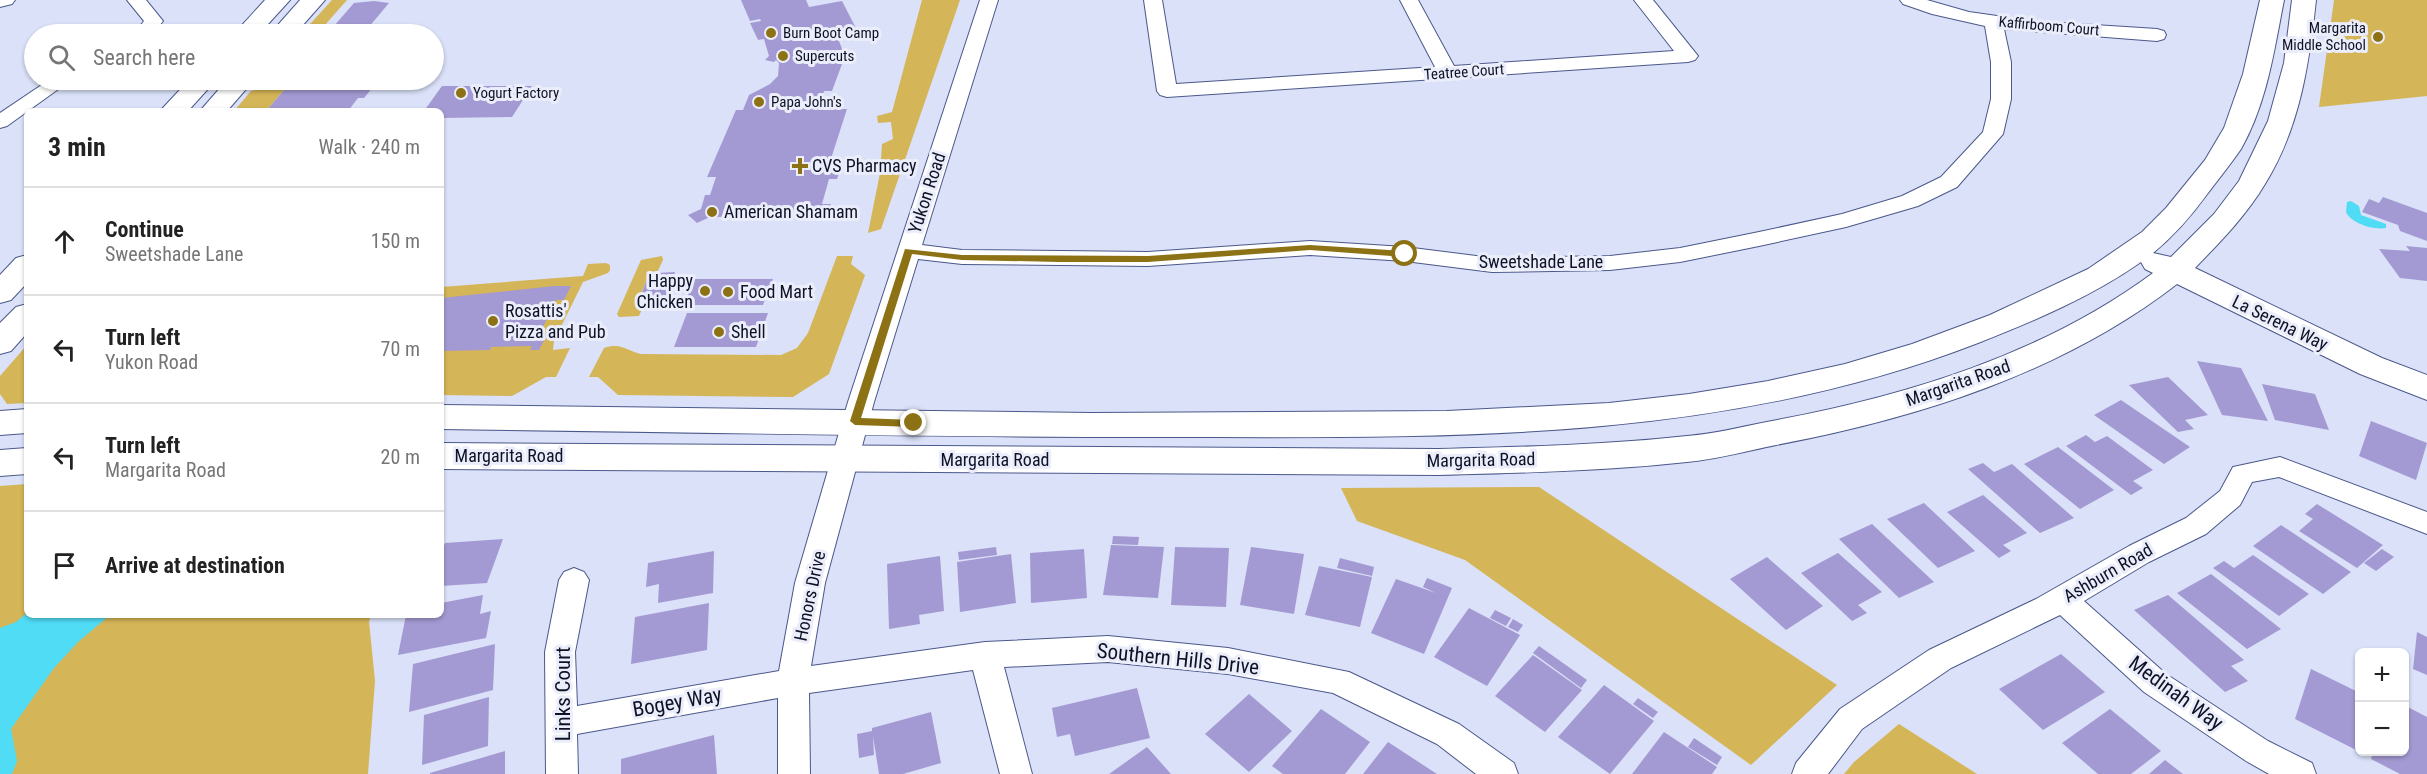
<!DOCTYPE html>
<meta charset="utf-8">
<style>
body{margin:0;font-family:"Roboto Condensed",sans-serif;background:#f6f6f6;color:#222}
.controls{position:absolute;right:18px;bottom:18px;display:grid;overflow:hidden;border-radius:9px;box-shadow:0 2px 4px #0004}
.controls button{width:54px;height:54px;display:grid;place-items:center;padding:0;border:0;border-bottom:2px solid #e0e0e0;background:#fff;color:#222;font:30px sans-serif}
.stop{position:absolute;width:18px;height:18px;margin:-14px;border:4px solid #8c7215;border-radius:50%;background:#fff}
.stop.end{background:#8c7215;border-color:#fff;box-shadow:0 2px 6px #0008}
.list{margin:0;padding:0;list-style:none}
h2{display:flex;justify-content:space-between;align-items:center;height:78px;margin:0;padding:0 24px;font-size:26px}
h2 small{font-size:20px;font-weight:400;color:#767676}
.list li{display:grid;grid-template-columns:39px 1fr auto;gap:18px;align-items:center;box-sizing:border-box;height:108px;padding:0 24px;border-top:2px solid #e0e0e0}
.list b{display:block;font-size:22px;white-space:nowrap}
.list p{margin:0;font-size:20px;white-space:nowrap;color:#767676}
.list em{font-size:20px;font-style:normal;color:#767676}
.icon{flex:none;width:33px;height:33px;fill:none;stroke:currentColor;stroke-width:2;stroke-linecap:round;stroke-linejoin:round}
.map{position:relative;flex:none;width:2427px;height:774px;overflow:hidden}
.search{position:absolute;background:#fff;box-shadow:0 2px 4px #0004;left:24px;top:24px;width:420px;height:66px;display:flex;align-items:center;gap:15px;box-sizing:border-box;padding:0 21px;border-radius:33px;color:#767676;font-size:22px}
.panel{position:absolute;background:#fff;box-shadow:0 2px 4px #0004;left:24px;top:108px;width:420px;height:510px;border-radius:9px}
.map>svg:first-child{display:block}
.green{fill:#d4b557}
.water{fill:#50dcf5}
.building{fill:#a49ad3}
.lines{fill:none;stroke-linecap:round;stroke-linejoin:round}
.minor-casing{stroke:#4b588a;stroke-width:2}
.major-casing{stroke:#4b588a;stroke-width:2}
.minor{fill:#fff;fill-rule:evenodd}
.major{fill:#fff;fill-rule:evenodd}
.route{fill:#8c7215}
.poi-dot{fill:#8c7215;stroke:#ebeefa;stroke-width:2}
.labels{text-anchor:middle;stroke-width:6;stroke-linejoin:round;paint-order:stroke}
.far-street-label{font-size:15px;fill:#0e1226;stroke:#ebeefa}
.far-poi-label{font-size:15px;fill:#0e1226;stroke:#ebeefa;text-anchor:start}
.poi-label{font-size:18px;fill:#0e1226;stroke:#ebeefa;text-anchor:start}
.street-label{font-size:18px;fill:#0e1226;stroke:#ebeefa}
.near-street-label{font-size:21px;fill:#0e1226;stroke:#ebeefa}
</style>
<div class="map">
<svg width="2427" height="774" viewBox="0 0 2427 774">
<rect width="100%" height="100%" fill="#dae1f8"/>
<g class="green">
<path d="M332,0H347L317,34H301Z"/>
<path d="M922,0H960L881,229L868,233L880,173L882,144L893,139L891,122L878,123L877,116L892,112Z"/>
<path d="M2334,0H2427V96L2319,107Z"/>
<path d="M282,80H386L380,88L371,90L377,81H369L365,86H354L351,89H285L266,111H234L251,91L277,85Z"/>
<path d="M662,256L663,260L654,279H647L641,294L648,295L639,316L619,317L617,314L641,260Z"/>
<path d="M837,256H853L851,264L865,275L829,374L793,397L618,395L598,377H589L604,348C621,342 627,351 641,354L781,355L797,348L808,333Z"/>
<path d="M606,263L610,265V270L608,273L583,282L554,341L553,350L570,348L556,377H546L512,396L441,395V287L583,276L588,264Z"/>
<path d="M27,345V403L7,404L0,394V376Z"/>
<path d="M27,484V615H372L369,621L375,681L368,774H0V486Z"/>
<path d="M1539,487L1837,685L1751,765L1465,560L1357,521L1341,488Z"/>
<path d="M1899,724L1977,774H1844L1854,762Z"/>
</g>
<g class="water">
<path d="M2351,201L2359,206L2361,215L2386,224V228C2373,230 2352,224 2346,212L2347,202Z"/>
<path d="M27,613V615H110L78,642L54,668L11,729L17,761L12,774H0V628L16,622Z"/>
</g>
<g class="building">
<path d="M741,0H806L809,7L842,1L858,32L837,36L845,56L832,91H824L818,109H847L828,168H841L837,179H829L822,204H831L828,210H790V213H775L774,216L710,217L697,223L688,215L701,209L705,195H710L716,177H707L736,110H743L749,95L770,84L778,76L779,63L776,60L774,62L765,60L769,56L764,39L758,40L750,23L761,21L760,19L750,21Z"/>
<path d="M374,1L389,3L363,34H327L354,3Z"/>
<path d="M369,81H378L364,98H358L348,111H266L285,89H351L354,86H365Z"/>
<path d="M442,86H532L512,117L441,118V111H424Z"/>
<path d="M2383,197L2427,213V241L2400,231L2398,225L2362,212L2369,199L2379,203Z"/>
<path d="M2406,246L2427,248V281L2400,278L2379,249L2410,251Z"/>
<path d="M675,272L666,299L646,300L648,295H641L647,279H654L656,273Z"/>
<path d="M694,279H773L763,305H684Z"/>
<path d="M554,286H571L564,300H556L539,335H547L539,350H530L532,346L491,347L490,350L441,351V298Z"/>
<path d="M687,313H768L756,347H674Z"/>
<path d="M2197,361L2241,368L2268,421L2222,415Z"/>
<path d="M2168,377L2208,415L2185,420L2194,429L2178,432L2129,385Z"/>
<path d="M2262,384L2315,394L2329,430L2275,420Z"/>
<path d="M2121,400L2190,447L2164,464L2094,415Z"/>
<path d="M2371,421L2427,443L2416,480L2359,456Z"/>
<path d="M2086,435L2095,442L2107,436L2153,470L2133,481L2143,488L2131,495L2066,446Z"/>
<path d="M2058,447L2114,490L2080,509L2024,464Z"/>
<path d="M1983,463L1994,472L2012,464L2074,518L2040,533L1968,469Z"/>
<path d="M1983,495L2027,533L2003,545L2011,551L1999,558L1947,512Z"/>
<path d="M1924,503L1975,551L1938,568L1887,519Z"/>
<path d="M2317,504L2383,545L2357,568L2299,531L2313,519L2305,514Z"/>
<path d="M1872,524L1934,582L1899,598L1839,539Z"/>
<path d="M2281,525L2351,572L2323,594L2253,546Z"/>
<path d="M1113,536L1139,537L1138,545L1112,544Z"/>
<path d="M503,539L487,583L441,586V554L445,543Z"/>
<path d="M1111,545L1164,547L1158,598L1103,595Z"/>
<path d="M996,547L997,555L959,560L958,552Z"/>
<path d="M1175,547L1229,548L1226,607L1171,605Z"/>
<path d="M1251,547L1304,554L1294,614L1240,605Z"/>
<path d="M1084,549L1087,598L1031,603L1030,553Z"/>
<path d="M2382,549L2394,557L2376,571L2364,563Z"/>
<path d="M714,551L713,593L658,603L659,584L646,587L648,563Z"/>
<path d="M1838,553L1882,592L1858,605L1867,613L1852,621L1801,573Z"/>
<path d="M1011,554L1016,603L960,612L957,562Z"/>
<path d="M2253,555L2309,594L2279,616L2213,568L2224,561L2234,568Z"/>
<path d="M940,556L944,611L919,615L920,624L889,629L887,564Z"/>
<path d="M1767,557L1823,606L1786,630L1730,579Z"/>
<path d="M1340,558L1374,567L1372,576L1337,568Z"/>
<path d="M1319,566L1372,577L1360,627L1305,615Z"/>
<path d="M2211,574L2281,629L2247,649L2177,593Z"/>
<path d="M1427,578L1452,588L1424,654L1371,633L1396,579L1436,593L1423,587Z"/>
<path d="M483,595L480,614L491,611L486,638L398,655L406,615H441V603Z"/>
<path d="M2168,595L2244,660L2231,666L2248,681L2225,692L2134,610Z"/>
<path d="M709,603L707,650L631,664L635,617Z"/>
<path d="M1469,608L1520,635L1487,686L1434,657Z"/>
<path d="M1495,610L1511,618L1506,626L1490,618Z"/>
<path d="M1513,619L1523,625L1518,632L1508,627Z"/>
<path d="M2417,632L2427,637V675L2413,669Z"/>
<path d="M495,644L493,690L409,712L413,664Z"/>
<path d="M1539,646L1587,680L1581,688L1533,653Z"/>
<path d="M2061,654L2105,692L2043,730L1999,689Z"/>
<path d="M1533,655L1582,690L1545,732L1495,696Z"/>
<path d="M2311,669L2360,693L2358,751L2295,719Z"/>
<path d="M1604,685L1654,721L1610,774L1558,737Z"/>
<path d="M1137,688L1150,738L1075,756L1070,734L1057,737L1052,708Z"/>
<path d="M1249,694L1292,731L1249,772L1205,734Z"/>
<path d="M489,697L488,746L422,765L424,715Z"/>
<path d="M1638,698L1658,712L1653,718L1633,704Z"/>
<path d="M2404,705L2427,717V774H2400L2371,759L2373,752H2404Z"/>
<path d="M1321,709L1370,742L1345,774H1283L1272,766Z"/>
<path d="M2110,709L2161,751L2131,774H2098L2062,743Z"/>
<path d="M931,712L941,763L903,774H879L873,736L874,755L859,758L857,734L872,731V728Z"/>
<path d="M1664,732L1717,767L1712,774H1632Z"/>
<path d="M714,735L717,774H621V759Z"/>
<path d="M1694,738L1722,757L1717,765L1688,747Z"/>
<path d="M1388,742L1437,774H1363Z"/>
<path d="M1147,747L1171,774H1109Z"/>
<path d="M505,751V774H430V773Z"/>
<path d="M2165,760L2183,774H2149Z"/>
</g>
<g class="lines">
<defs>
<g id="minor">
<path d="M0,0H15L12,4L0,7Z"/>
<path d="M127,0H146L163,21L153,34H134L144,21Z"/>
<path d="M980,0H998L922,245L962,250L1148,252L1310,241L1405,247L1492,258L1610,256L1680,248L1759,232L1842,214L1902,196L1941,177L1983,132L1991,99V62L1985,26L1932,14L1903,4L1900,0H1927L1969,12L2032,21L2157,29L2164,31L2166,35L2164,39L2157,41L2004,29L2011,62V99L2003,134L1957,187L1918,206L1846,227L1759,246L1680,262L1610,270L1492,272L1405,261L1310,255L1148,266L962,264L918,259L874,402L825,583L811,666L985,642L1108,636L1228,648L1349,672L1459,724L1514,763L1518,774H1476L1437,744L1333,693L1228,674L1108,662L1004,667L1032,774H1000L973,670L809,693L810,774H778V698L577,734L578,774H546L545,652L559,580L564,572L574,568L584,572L589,580L575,652L577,706L779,671L795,583L848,402Z"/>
<path d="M1144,0H1162L1176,84L1435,67L1400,0H1418L1454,66L1674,51L1634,0H1653L1698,56L1695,60L1688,62L1167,97L1160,95L1157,91Z"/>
<path d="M49,80H71L7,126L0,128V113Z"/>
<path d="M2280,457L2427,512V534L2279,477L2252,482L2240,505L2206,534L2149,562L2084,601L2166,674L2268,741L2312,763L2316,774H2269L2246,761L2144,692L2060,615L1951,668L1862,729L1828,774H1792L1796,763L1840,709L1929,650L2036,599L2129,546L2186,518L2220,491L2233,467Z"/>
</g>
<g id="major">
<path d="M265,0H290L259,34H234Z"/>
<path d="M300,0H325L295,34H270Z"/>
<path d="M2260,0H2284C2274,51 2267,103 2241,149C2231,164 2219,178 2208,193C2192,215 2174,236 2153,253L2171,257L2214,214L2239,181L2268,121L2284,63L2292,0H2316C2309,65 2300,127 2265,184C2246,216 2220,242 2195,268L2382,358L2427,375V400L2360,374L2177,284C2062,373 1918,418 1776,445C1747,451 1717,459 1687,462C1604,471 1521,473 1438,475L441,469V443L1438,449C1521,447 1604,445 1687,436C1715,434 1744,426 1772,421C1906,396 2042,355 2153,273L2145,269L2141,262C2091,297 2034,321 1978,343C1713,446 1434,437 1154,437C916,437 679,432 441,429V405L1091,413L1447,411L1609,403L1689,394L1768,381L1845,364L1912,344L1990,315L2088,269L2142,232L2166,208L2205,160L2224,128L2243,74Z"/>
<path d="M189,80H216L188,111H160Z"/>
<path d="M227,80H254L227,111H200Z"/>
<path d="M27,255V283L11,300L0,303V275L16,258Z"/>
<path d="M27,304V333L11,351L0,354V323L16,307Z"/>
<path d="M27,409V433L0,435V411Z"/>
<path d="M27,448V474L0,476V450Z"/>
</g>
</defs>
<use href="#minor" class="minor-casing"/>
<use href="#major" class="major-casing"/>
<use href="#minor" class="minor"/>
<use href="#major" class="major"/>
</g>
<path class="route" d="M1310,245L1405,251L1409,254L1405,257L1310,250L1148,262H1059L962,260L912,254L861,418L914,420L919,423L914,427L855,425L850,421L905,249L962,255L1148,256Z"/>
<g class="poi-dot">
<circle cx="771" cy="33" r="6"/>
<circle cx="2378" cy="37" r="6"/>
<circle cx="783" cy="56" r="6"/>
<circle cx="461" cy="93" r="6"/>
<circle cx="759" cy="102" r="6"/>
<path d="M797 157h6v6h6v6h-6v6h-6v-6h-6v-6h6z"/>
<circle cx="712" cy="212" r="6"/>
<circle cx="705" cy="291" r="6"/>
<circle cx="728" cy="292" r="6"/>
<circle cx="493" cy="321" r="6"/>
<circle cx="719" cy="332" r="6"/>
</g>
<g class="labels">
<g class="far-street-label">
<text transform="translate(2049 26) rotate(5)" y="5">Kaffirboom Court</text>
<text transform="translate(1464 72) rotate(-4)" y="5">Teatree Court</text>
</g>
<g class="far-poi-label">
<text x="2366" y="33" text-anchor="end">Margarita<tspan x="2366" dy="17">Middle School</tspan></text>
<text x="783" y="38">Burn Boot Camp</text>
<text x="795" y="61">Supercuts</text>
<text x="473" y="98">Yogurt Factory</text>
<text x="771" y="107">Papa John's</text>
</g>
<g class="poi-label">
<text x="812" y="172">CVS Pharmacy</text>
<text x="724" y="218">American Shamam</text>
<text x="693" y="287" text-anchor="end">Happy<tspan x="693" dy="21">Chicken</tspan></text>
<text x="740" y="298">Food Mart</text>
<text x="505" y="317">Rosattis'<tspan x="505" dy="21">Pizza and Pub</tspan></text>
<text x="731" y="338">Shell</text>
</g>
<g class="street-label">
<text transform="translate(927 193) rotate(-72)" y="6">Yukon Road</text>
<text x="1541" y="268">Sweetshade Lane</text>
<text transform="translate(2280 323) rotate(26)" y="6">La Serena Way</text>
<text transform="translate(1958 383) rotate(-19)" y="6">Margarita Road</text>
<text x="509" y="462">Margarita Road</text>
<text x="995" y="466">Margarita Road</text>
<text transform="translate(1481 460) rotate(-1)" y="6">Margarita Road</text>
<text transform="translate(2108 573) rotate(-30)" y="6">Ashburn Road</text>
<text transform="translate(810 596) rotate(-78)" y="6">Honors Drive</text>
</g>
<g class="near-street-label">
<text transform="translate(1178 659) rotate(6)" y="7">Southern Hills Drive</text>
<text transform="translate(2176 693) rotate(36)" y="7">Medinah Way</text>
<text transform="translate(563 694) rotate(-90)" y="7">Links Court</text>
<text transform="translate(677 702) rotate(-10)" y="7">Bogey Way</text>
</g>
</g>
</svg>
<div class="controls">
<button>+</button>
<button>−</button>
</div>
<div class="stop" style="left:1405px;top:254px"></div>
<div class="stop end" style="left:914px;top:423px"></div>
<div class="search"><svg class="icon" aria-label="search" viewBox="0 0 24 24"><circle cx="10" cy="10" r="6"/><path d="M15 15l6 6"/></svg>Search here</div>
<section class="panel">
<h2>3 min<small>Walk · 240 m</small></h2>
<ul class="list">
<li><svg class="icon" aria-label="ahead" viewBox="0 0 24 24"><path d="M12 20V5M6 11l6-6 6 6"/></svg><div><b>Continue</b><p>Sweetshade Lane</p></div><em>150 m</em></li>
<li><svg class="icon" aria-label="left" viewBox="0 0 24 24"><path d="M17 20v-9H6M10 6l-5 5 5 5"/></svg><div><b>Turn left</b><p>Yukon Road</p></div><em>70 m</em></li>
<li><svg class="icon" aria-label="left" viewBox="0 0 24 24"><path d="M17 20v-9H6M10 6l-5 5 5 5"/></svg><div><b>Turn left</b><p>Margarita Road</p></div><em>20 m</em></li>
<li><svg class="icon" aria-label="arrive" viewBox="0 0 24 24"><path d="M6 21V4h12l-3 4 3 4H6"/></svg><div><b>Arrive at destination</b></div></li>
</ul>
</section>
</div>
